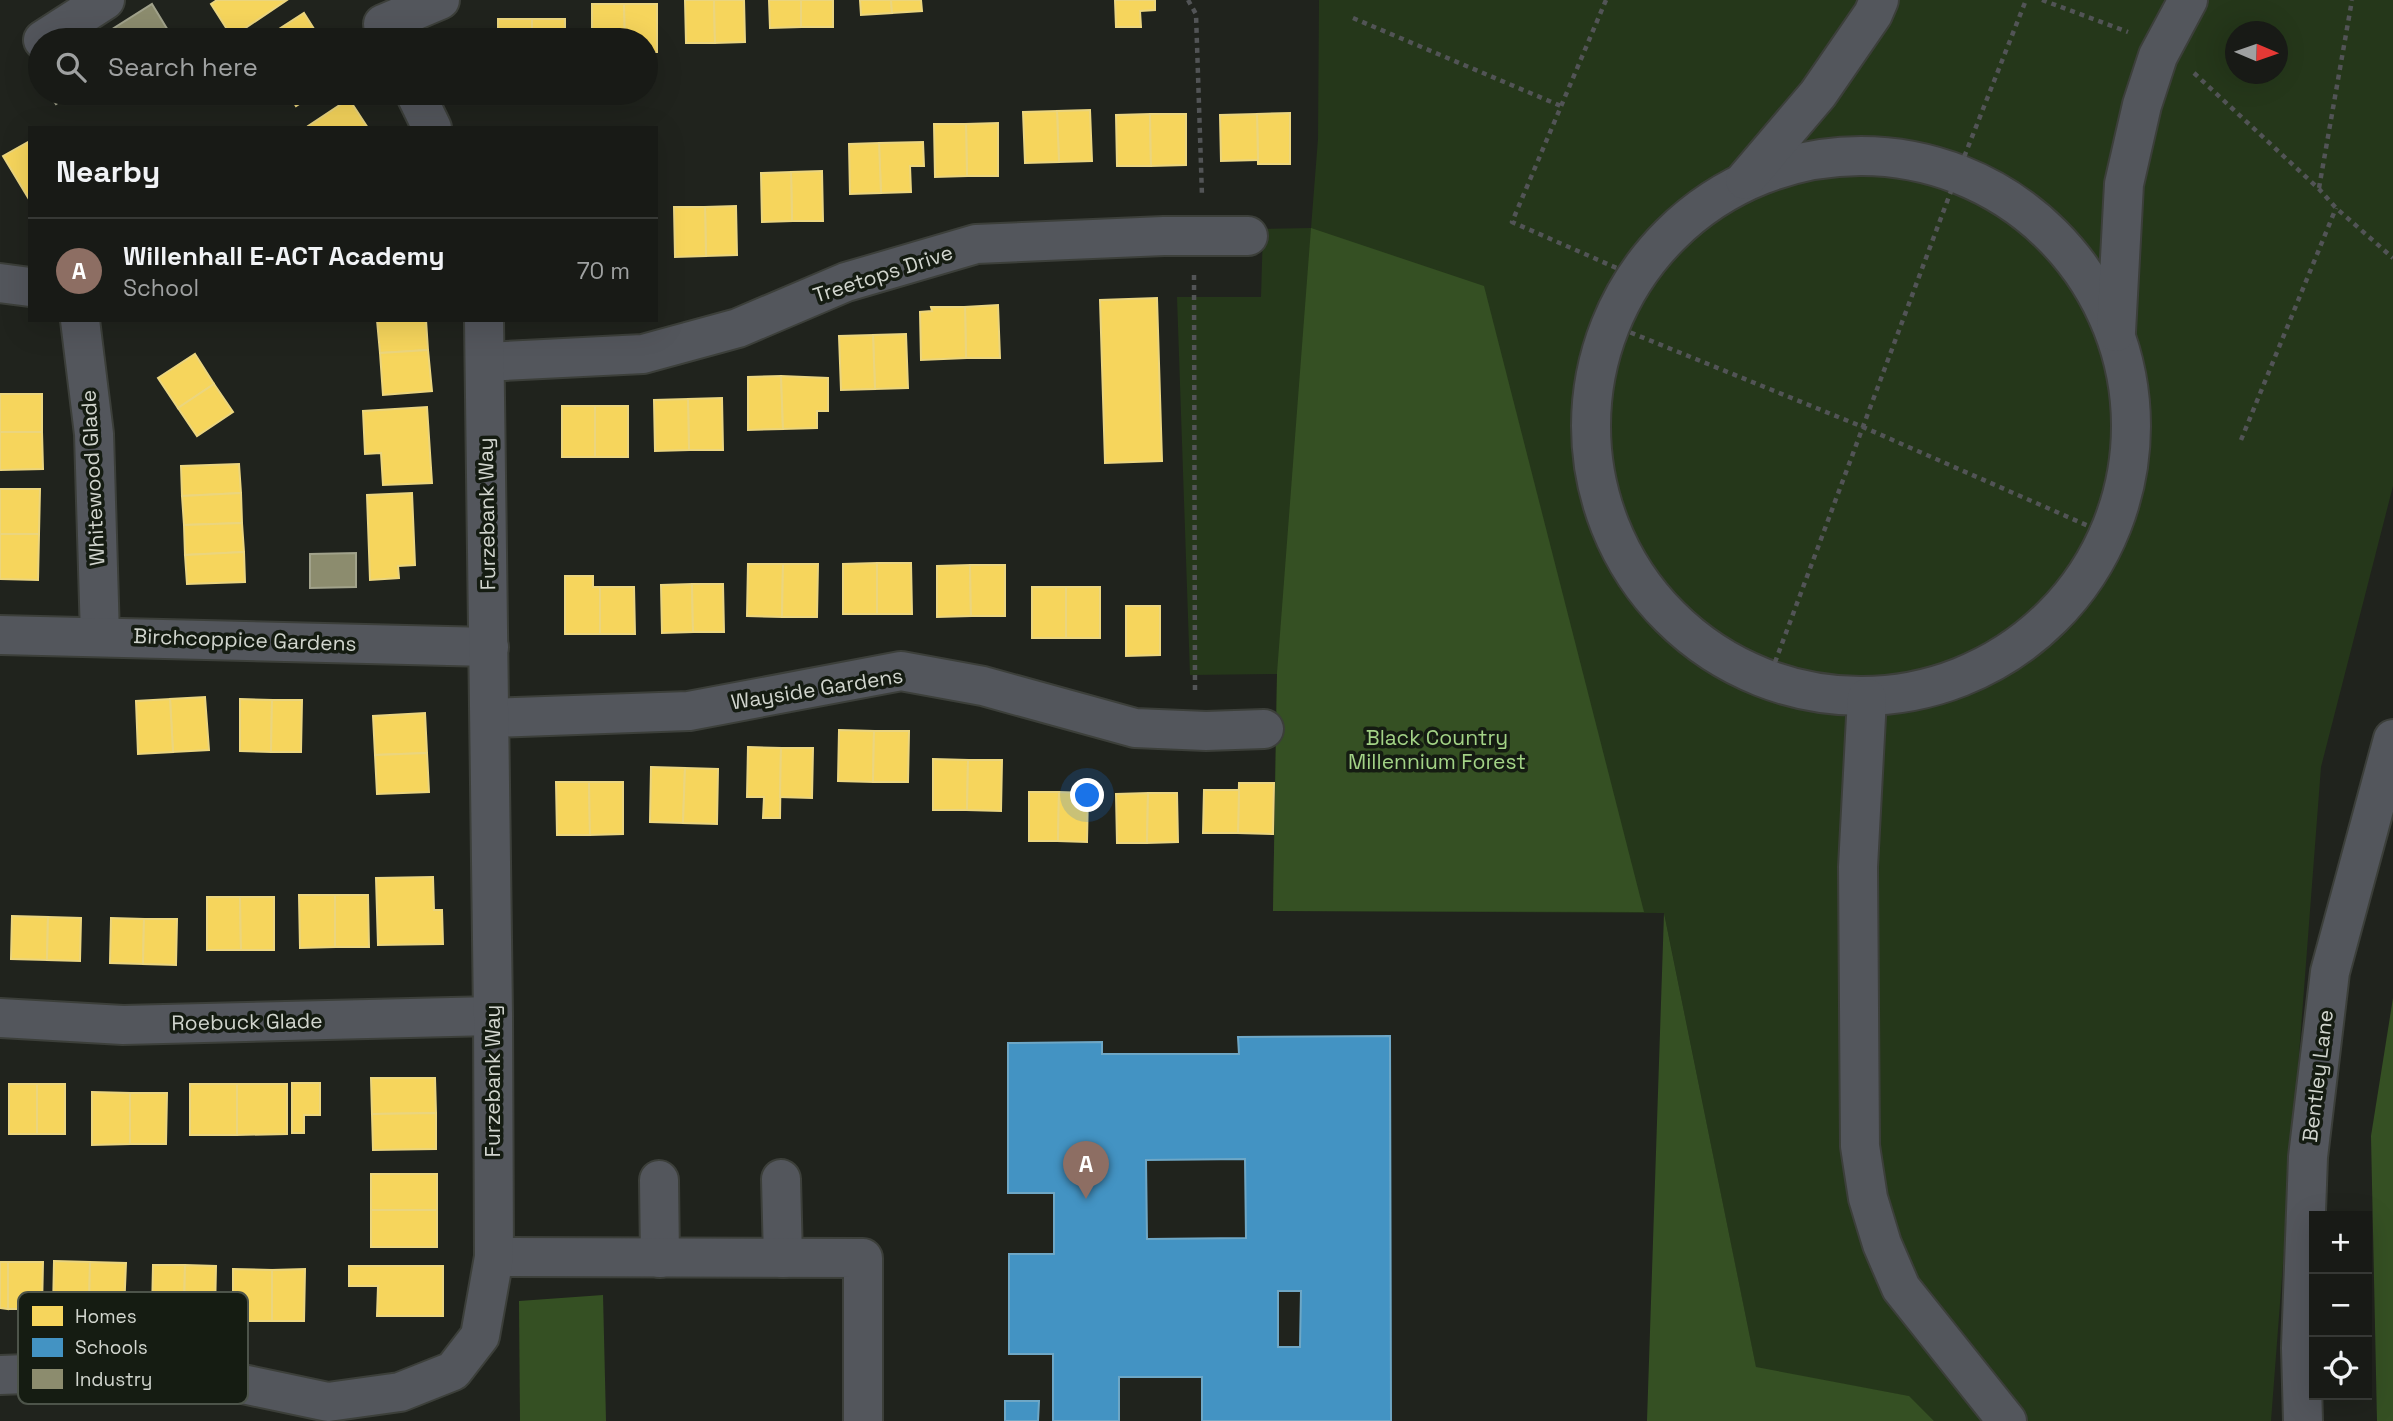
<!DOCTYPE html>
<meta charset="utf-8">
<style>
body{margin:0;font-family:"Space Grotesk",sans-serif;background:#252723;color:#f1f3f6}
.controls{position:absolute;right:21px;bottom:21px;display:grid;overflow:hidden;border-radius:0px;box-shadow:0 7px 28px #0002}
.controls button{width:63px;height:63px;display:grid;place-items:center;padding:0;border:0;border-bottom:2px solid #363835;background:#181a16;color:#f1f3f6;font:35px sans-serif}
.compass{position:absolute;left:2225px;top:21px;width:63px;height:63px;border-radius:50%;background:#181a16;box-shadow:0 7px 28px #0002;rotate:92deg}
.you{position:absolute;left:1088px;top:796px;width:24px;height:24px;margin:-18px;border:5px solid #fff;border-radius:50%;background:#1a73e8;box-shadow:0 0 0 10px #1a73e833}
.badge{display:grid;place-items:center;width:46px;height:46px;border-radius:50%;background:#7c3aed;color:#fff;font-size:23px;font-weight:700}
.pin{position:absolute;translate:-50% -58px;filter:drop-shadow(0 2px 4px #0008)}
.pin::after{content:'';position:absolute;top:37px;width:24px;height:21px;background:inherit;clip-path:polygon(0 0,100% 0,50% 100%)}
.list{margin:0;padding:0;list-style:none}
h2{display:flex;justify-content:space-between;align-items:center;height:91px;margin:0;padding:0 28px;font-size:30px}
h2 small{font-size:23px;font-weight:400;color:#9fa1a1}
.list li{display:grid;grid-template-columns:46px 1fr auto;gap:21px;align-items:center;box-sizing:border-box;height:105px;padding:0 28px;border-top:2px solid #363835}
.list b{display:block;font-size:26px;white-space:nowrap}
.list p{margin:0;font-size:23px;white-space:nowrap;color:#9fa1a1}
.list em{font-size:23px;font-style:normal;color:#9fa1a1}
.icon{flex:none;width:38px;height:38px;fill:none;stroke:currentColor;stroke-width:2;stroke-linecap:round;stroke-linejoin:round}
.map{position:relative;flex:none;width:2393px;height:1421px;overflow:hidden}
.search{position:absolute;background:#181a16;box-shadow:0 7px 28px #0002;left:28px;top:28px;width:630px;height:77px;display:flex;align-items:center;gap:18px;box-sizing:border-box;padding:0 24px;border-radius:38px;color:#9fa1a1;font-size:26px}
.panel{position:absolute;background:#181a16;box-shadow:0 7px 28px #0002;left:28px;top:126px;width:630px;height:196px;border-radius:0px}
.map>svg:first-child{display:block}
.green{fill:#25371a;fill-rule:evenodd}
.forest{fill:#355023}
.homes{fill:#f6d55c;stroke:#ebd57e;stroke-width:2}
.schools{fill:#4393c3;stroke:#6ea7c6;stroke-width:2;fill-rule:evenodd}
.industry{fill:#8c8c6e;stroke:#a1a28b;stroke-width:2}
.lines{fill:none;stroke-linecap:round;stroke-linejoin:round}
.minor-casing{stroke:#3c3f3a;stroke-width:42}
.path{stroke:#525456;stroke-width:4.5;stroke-dasharray:5 5;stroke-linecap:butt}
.minor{stroke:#53565c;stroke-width:38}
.labels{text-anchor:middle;stroke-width:7;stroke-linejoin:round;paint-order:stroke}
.street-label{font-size:21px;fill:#d1d5ce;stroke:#151c12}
.park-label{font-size:21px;fill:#a3d386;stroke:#151c12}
.key{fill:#151c12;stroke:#4d544a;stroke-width:2}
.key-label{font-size:19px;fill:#d1d5ce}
</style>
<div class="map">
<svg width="2393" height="1421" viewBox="0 0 2393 1421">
<rect width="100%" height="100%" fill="#20231d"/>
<path class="green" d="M1319,0H2393V486L2321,767L2271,1421H1934L1908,1396L1756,1368L1664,913L1273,911L1277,674L1190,675L1177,297H1261L1263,229L1311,228L1318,139ZM2236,32H2278V74H2236Z"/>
<g class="forest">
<path d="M1311,228L1484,286L1644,912L1273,911L1277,673Z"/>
<path d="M1664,913L1756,1367L1909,1396L1934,1421H1647Z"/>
<path d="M2393,998V1421H2377L2371,1136Z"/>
<path d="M603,1295L606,1421H520L519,1301Z"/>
</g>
<g class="homes">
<path d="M217,0H287L232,37L211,4Z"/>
<path d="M685,0H714L715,43H686Z"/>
<path d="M714,0H744L745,42L715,43Z"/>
<path d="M769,0H801V27L770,28Z"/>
<rect x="801" y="0" width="32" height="27"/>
<path d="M860,0H891L892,13L861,15Z"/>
<path d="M891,0H921L922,11L892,13Z"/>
<path d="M1115,0H1155V10L1140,11L1141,27H1116Z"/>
<path d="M592,4H624L625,40H592Z"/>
<path d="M624,4H657V52H646V40H625Z"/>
<path d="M304,13L321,40H262Z"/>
<rect x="498" y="19" width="34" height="21"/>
<rect x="532" y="19" width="33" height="21"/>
<path d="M288,93H316L296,106Z"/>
<path d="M349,99L368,128H309L308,126Z"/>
<path d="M1090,110L1092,161L1059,162L1057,111Z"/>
<path d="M1057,111L1059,162L1025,163L1023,112Z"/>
<path d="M1290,113V164H1258L1257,114Z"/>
<path d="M1150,114L1151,166H1117L1116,115Z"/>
<path d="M1150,114H1186V165L1151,166Z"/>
<path d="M1257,114L1258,160L1221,161L1220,115Z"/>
<path d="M998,123V176H967L966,124Z"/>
<path d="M934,124H966L967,176L935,177Z"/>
<path d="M30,141V201L3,156Z"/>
<path d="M923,142L924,166H910L911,192L881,193L879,143Z"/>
<path d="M879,143L881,193L850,194L849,144Z"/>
<path d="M822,171L823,221H792L791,172Z"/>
<path d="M791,172L792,221L762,222L761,173Z"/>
<path d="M736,206L737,255L706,256L705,207Z"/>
<path d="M674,207H705L706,256L675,257Z"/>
<path d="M1157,298L1162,461L1105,463L1100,300Z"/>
<path d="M998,305L1000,358H966L965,307Z"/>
<path d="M931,307H965L966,358L921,360L920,312L932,311Z"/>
<path d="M377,320H426L428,350L380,353Z"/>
<path d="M906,334L908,388L875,389L873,335Z"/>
<path d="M873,335L875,389L841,390L839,336Z"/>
<path d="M428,350L432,391L383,395L380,353Z"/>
<path d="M195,354L214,384L178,408L158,378Z"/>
<path d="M781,376L783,429L748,430V377Z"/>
<path d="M781,376L828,378V411H817V428L783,429Z"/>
<path d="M214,384L233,412L197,436L178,408Z"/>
<rect x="0" y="394" width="42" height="38"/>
<path d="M722,398L723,450H689L688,399Z"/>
<path d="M688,399L689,450L655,451L654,400Z"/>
<rect x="562" y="406" width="33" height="51"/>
<rect x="595" y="406" width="33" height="51"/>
<path d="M427,407L432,483L383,485L381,453L365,454L363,411Z"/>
<path d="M0,432H42L43,469L0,470Z"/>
<path d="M239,464L241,493L182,496L181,466Z"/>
<path d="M0,489H40L39,534H0Z"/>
<path d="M241,493L242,523L184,525L182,496Z"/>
<path d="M412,493L415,565L398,566L399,578L370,580L367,495Z"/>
<path d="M242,523L244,552L185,555L184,525Z"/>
<path d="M0,534H39L38,580L0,579Z"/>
<path d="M244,552L245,582L187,584L185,555Z"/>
<path d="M877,563V614H843V564Z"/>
<path d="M877,563H911L912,614H877Z"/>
<path d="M748,564H783L782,617L747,616Z"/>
<path d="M783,564H818L817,617H782Z"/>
<path d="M970,565L971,616L937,617V566Z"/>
<path d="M970,565H1005V616H971Z"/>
<path d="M565,576H593V587H600V634H565Z"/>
<path d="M692,584L693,632L662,633L661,585Z"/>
<path d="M692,584H723L724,632H693Z"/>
<path d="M600,587H634L635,634H600Z"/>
<rect x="1032" y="587" width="34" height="51"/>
<rect x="1066" y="587" width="34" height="51"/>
<path d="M1126,606H1160V655L1126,656Z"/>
<path d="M205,697L209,750L173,752L170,699Z"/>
<path d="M170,699L173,752L138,754L136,701Z"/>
<path d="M240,699L272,700L271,752L240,751Z"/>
<path d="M272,700H302L301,752H271Z"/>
<path d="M425,713L427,753L375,755L373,716Z"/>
<path d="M839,730L874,731L873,782L838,781Z"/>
<path d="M874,731H909L908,782H873Z"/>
<path d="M748,747L781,748L780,818H763L764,797H747Z"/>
<path d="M781,748H813L812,798L780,797Z"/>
<path d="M427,753L429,792L377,794L375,755Z"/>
<path d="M933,759L968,760L967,810H933Z"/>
<path d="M968,760H1002L1001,811L967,810Z"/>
<path d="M651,767L685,768L683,823L650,822Z"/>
<path d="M685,768L718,769L717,824L683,823Z"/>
<path d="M556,782H589L590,835H557Z"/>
<path d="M589,782H623V834L590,835Z"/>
<path d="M1239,783H1274L1273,834L1238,833Z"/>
<path d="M1204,790H1239L1238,833H1203Z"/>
<path d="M1029,792H1059L1058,841H1029Z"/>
<path d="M1059,792L1088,793L1087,842L1058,841Z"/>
<path d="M1148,793L1147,843H1117L1116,794Z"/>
<path d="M1148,793H1177L1178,842L1147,843Z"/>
<path d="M433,877L434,910H442L443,944L378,945L376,878Z"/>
<path d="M299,895H335V947L300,948Z"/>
<path d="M335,895H368L369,947H335Z"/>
<path d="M207,897H240L241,950H207Z"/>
<path d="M240,897H274V950H241Z"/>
<path d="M12,916L48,917L47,960L11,959Z"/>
<path d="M48,917L81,918L80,961L47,960Z"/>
<path d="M111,918L144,919L143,964L110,963Z"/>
<path d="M144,919H177L176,965L143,964Z"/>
<path d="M371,1078H435L436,1113L372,1114Z"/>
<path d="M292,1083H320V1115H304V1133H292Z"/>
<rect x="9" y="1084" width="28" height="50"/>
<rect x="37" y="1084" width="28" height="50"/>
<rect x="190" y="1084" width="47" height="51"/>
<path d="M237,1084H287V1134L237,1135Z"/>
<path d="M92,1092L130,1093V1144L92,1145Z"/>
<path d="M130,1093H167L166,1144H130Z"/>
<path d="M436,1113V1149L373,1150L372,1114Z"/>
<rect x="371" y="1174" width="66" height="36"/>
<rect x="371" y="1210" width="66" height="37"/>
<path d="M54,1261L90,1262L89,1311L53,1310Z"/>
<path d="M0,1262H8V1309L0,1308Z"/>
<path d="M8,1262H43L42,1309H8Z"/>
<path d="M90,1262L126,1263L124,1311H89Z"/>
<path d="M153,1265H185L184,1313L152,1312Z"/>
<path d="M185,1265L216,1266L215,1313H184Z"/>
<path d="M349,1266H443V1316H377L378,1286H349Z"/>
<path d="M233,1269L272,1270V1321H245V1303H233Z"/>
<path d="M305,1269L304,1321H272V1270Z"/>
</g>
<g class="schools">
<path d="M1390,1036L1391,1421H1202V1377H1119V1421H1053V1354H1009V1254H1054V1193H1008V1043L1102,1042V1054H1239L1238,1037ZM1245,1159L1246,1238L1147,1239L1146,1160ZM1278,1291H1301L1300,1347H1278Z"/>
<path d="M1005,1401H1039L1038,1421H1005Z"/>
</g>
<g class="industry">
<path d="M152,4L169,32L156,40H95Z"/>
<path d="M49,93H73L56,104Z"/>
<path d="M356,553V587L310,588V554Z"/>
</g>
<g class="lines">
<defs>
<g id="minor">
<path d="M383,24L440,0"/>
<path d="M43,40L105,0"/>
<path d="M415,93L432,128"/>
<circle cx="1861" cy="426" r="270"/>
<path d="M1745,180L1818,94L1873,14L1879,0"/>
<path d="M0,283L30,287"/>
<path d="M80,320L94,434L100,636"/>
<path d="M2116,332L2124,184L2142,105L2158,56L2188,0"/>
<path d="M485,362L643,354L738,328L846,282L976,244L1164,236H1248"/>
<path d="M0,635L489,647"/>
<path d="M1867,698L1858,867L1860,1146L1868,1198L1882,1244L1901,1288L2007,1421"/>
<path d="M490,718L689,711L901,671L983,686L1135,728L1206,731L1264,729"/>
<path d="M0,1018L123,1025L493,1016"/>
<path d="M781,1179L783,1258"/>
<path d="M659,1180L660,1258"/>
<path d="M494,1257L863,1258V1421"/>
<path d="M0,1375L105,1371L238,1383L328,1402L400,1392L453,1371L480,1336L494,1257L493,1016L484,320"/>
<path d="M2303,1421L2301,1348L2308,1157L2330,972L2393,739"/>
</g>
</defs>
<use href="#minor" class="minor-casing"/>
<g class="path">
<path d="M1188,0L1196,14L1202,196"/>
<path d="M1606,0L1512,222L1637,277"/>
<path d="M2042,0L2128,32"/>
<path d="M1353,18L1561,106"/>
<path d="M2194,73L2319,189L2336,208L2393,258"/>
<path d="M2319,188L2352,0"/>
<path d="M1194,275L1195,693"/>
<path d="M1612,325L1863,427L2109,535"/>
<path d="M2241,440L2336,208"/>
<path d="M1768,681L1957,175L2026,0"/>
</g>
<use href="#minor" class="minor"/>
</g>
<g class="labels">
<g class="street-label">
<text transform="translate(883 274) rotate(-18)" y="7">Treetops Drive</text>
<text transform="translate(93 478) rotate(-93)" y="7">Whitewood Glade</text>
<text transform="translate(487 514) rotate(-91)" y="7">Furzebank Way</text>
<text transform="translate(245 640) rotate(2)" y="7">Birchcoppice Gardens</text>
<text transform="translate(817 689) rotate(-9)" y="7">Wayside Gardens</text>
<text transform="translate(247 1022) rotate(-1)" y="7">Roebuck Glade</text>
<text transform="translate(2318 1076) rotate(-83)" y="7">Bentley Lane</text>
<text transform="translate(493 1081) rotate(-90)" y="7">Furzebank Way</text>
</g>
<g class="park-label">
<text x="1437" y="745">Black Country<tspan x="1437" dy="24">Millennium Forest</tspan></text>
</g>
</g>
<rect x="18" y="1292" width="230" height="112" rx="10" class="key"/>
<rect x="32" y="1306" width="31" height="20" fill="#f6d55c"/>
<rect x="32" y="1338" width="31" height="19" fill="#4393c3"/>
<rect x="32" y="1369" width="31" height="20" fill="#8c8c6e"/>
<g class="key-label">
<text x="75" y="1323">Homes</text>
<text x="75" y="1354">Schools</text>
<text x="75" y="1386">Industry</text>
</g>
</svg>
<div class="controls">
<button>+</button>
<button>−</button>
<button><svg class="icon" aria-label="locate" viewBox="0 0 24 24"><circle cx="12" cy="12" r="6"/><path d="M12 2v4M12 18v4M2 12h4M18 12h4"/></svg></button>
</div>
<svg class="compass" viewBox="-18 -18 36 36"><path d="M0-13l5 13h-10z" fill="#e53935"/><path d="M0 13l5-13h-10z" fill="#9fa1a1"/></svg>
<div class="you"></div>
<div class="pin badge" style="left:1086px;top:1199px;background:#8d6e63">A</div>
<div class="search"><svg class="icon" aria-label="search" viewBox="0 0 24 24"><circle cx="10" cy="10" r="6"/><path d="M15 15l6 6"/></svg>Search here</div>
<section class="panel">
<h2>Nearby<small></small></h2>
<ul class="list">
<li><span class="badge" style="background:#8d6e63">A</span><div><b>Willenhall E-ACT Academy</b><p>School</p></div><em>70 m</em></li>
</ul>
</section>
</div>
